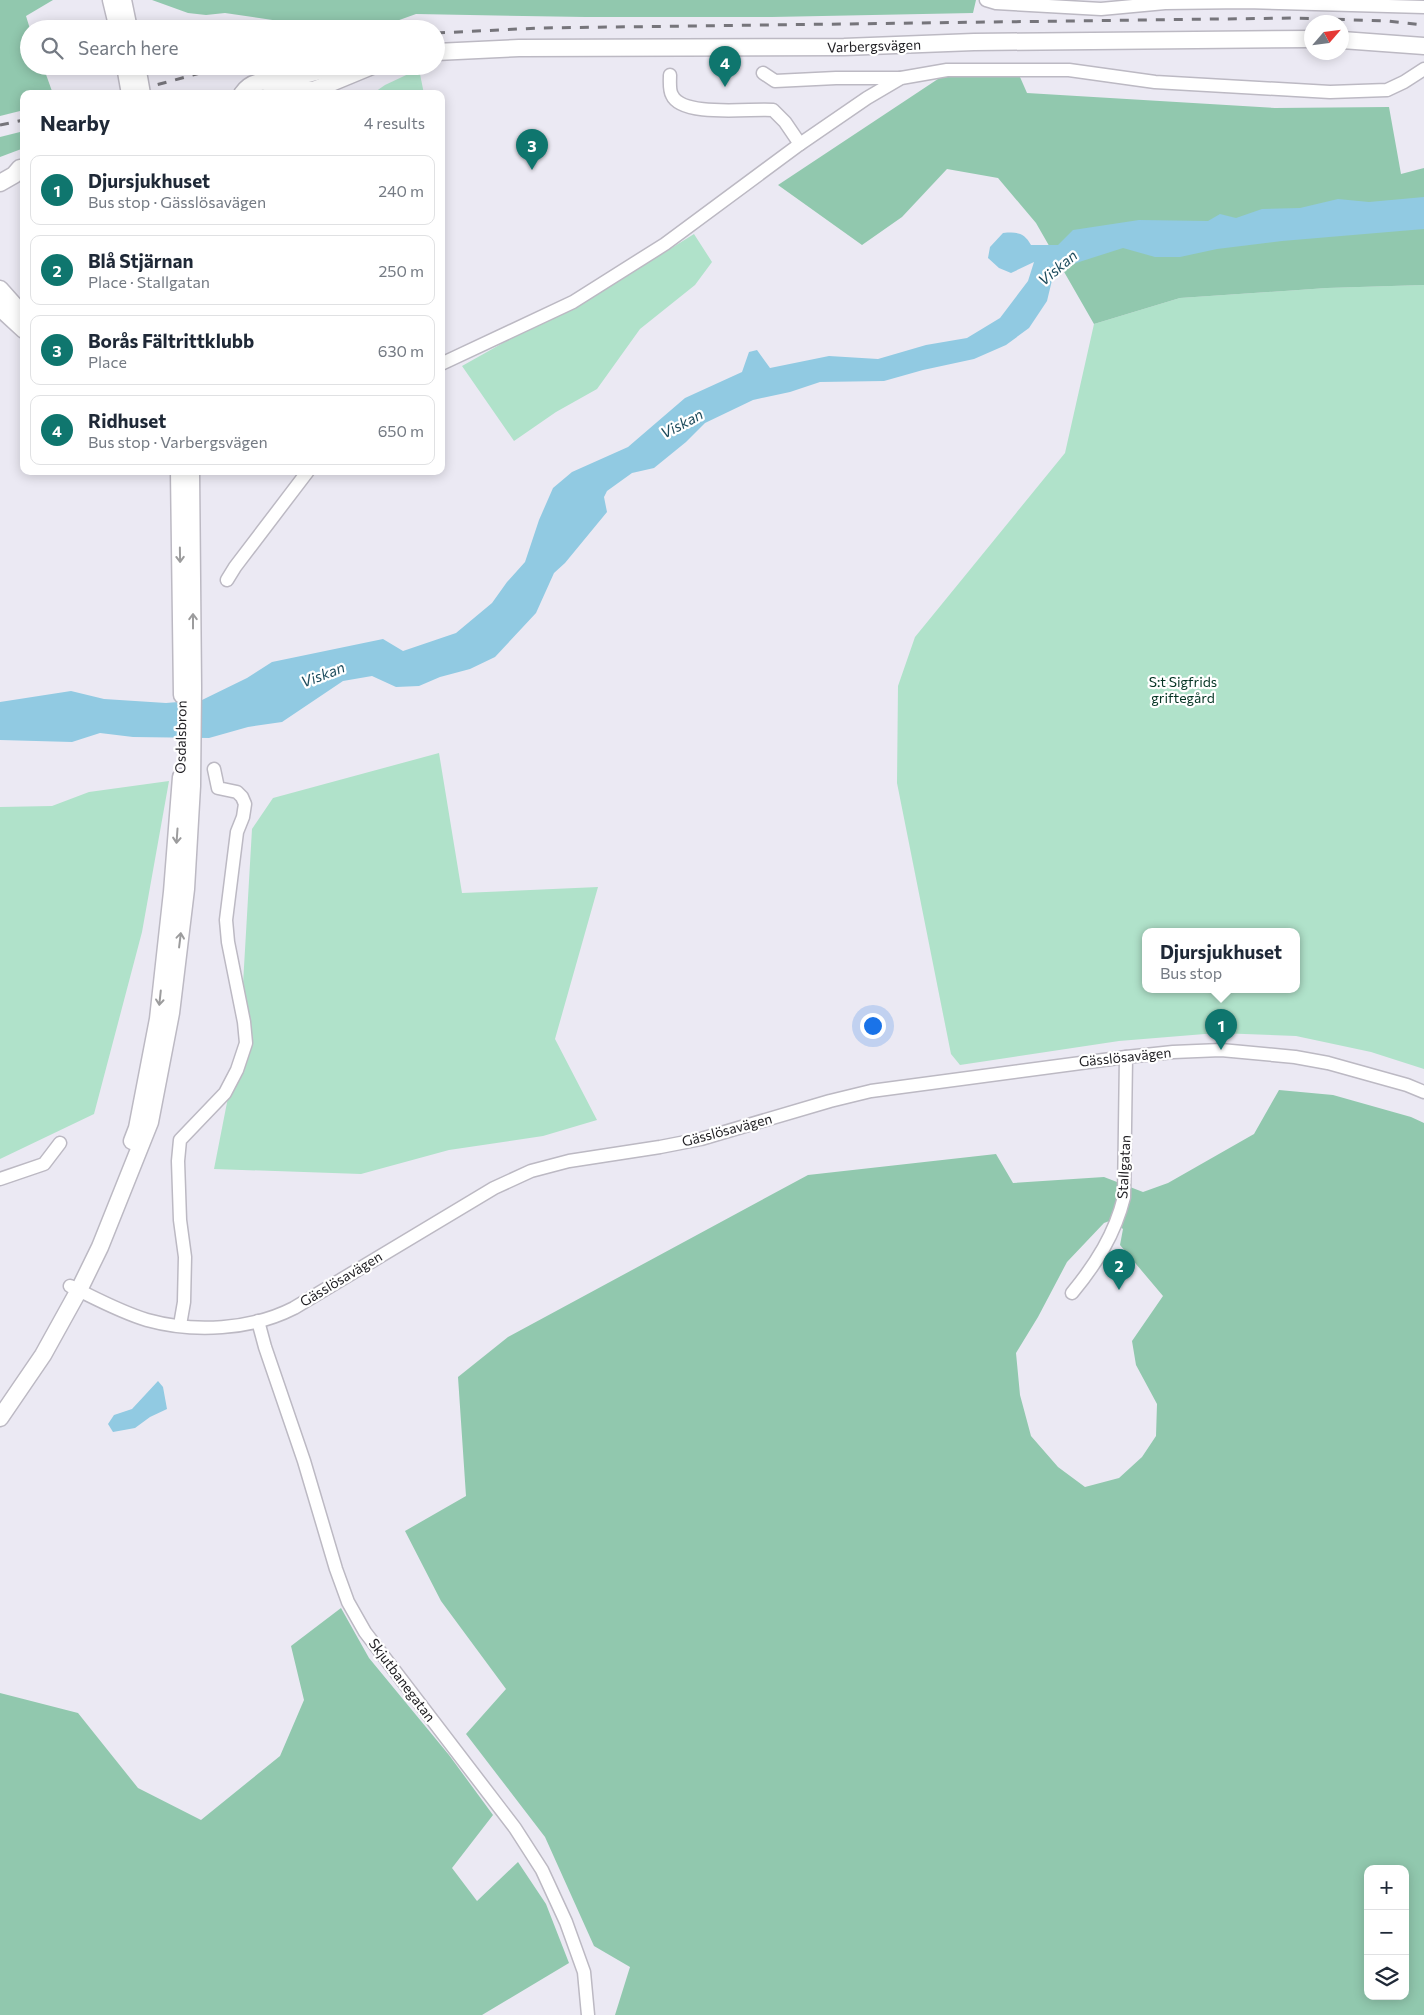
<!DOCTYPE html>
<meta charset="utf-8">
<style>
body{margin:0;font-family:Commissioner,sans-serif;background:#f6f6f7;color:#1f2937}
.controls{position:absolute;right:15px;bottom:15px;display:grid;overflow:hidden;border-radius:10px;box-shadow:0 2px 12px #0003}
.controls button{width:45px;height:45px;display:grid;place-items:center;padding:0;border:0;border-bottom:1px solid #e0e1e3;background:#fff;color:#1f2937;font:25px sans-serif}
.compass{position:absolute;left:1304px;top:15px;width:45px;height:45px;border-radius:50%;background:#fff;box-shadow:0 2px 12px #0003;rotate:62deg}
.you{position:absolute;left:872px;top:1025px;width:18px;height:18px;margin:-12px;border:4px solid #fff;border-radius:50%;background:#1a73e8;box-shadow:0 0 0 8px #1a73e833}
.badge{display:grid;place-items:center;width:32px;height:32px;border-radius:50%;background:#0f766e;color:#fff;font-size:16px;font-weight:700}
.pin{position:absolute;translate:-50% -41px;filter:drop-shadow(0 1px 2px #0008)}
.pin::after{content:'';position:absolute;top:26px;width:18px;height:15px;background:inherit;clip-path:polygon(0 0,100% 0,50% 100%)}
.popup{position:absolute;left:1142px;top:928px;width:158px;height:65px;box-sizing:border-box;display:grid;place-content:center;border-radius:10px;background:#fff;filter:drop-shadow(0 1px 4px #0005);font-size:16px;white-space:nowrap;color:#747a83}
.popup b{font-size:19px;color:#1f2937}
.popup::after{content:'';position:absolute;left:50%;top:100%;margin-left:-10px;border:10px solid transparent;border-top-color:#fff}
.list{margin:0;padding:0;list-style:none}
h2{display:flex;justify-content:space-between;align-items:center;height:65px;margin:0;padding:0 20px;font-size:21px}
h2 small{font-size:16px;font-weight:400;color:#747a83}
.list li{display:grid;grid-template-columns:32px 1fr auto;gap:15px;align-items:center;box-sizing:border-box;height:70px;margin:0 10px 10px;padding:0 10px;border:1px solid #e0e1e3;border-radius:10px}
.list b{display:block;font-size:19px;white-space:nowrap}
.list p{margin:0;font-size:16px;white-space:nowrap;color:#747a83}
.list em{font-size:16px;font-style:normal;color:#747a83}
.icon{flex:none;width:28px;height:28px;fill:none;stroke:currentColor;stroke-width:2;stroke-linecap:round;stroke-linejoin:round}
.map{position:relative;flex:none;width:1424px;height:2015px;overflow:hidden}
.search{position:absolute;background:#fff;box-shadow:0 2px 12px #0003;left:20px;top:20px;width:425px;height:55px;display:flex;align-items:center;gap:12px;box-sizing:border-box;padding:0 18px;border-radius:28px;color:#747a83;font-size:19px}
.panel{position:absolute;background:#fff;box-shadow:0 2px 12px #0003;left:20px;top:90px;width:425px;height:385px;border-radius:10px}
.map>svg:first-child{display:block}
.green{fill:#b0e2ca;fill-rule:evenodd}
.forest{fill:#91c8ae;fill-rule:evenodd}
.water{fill:#91cae2}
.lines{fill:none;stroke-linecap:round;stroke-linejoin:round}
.minor-casing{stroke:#bcb9c3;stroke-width:15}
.major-casing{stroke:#bcb9c3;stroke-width:19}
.minor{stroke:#fff;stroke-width:12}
.major{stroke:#fff;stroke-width:16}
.rail{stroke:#76757b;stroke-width:3;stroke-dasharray:9 9;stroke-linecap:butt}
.major-bridge-casing{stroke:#bcb9c3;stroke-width:19;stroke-linecap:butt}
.major-bridge{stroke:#fff;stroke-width:16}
.oneway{stroke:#9c9c9d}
.labels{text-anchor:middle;stroke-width:4.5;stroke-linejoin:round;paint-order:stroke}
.street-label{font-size:14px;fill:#232226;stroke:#fff}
.park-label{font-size:14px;fill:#043423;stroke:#fff}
.water-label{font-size:15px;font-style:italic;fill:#1d4c5d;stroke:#fff}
</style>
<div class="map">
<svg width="1424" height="2015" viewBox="0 0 1424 2015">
<rect width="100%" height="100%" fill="#ebe9f3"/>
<g class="green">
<path d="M419,69L424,94H372L385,85Z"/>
<path d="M694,234L712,262L695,285L640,329L597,389L556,412L514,441L462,366L535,325L601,292Z"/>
<path d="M1424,285V1069L1371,1052L1296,1036L1217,1033L1119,1041L960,1065L951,1054L897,783L898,686L915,637L1065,453L1094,324L1180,298L1327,288ZM1146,931H1296V989H1146Z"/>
<path d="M439,753L462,893L598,887L555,1039L597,1120L543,1136L449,1150L361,1174L214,1169L240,1036L252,829L273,798Z"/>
<path d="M169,781L142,932L94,1114L0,1159V807L52,806L89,792Z"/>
</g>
<g class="forest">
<path d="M0,0H53L26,16L30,29H29V66H43L53,94H24V110L0,116Z"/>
<path d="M152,0H976L973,13L772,17H585L416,14L391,23L333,29L225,13L206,15L188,13Z"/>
<path d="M944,75L1020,77L1027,93L1275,108L1389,107L1401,174L1424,168V285L1327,288L1180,298L1094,324L1036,223L998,178L947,169L902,217L862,245L778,185Z"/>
<path d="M24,131V148L0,157V137Z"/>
<path d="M1279,1090L1333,1095L1411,1117L1424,1123V2015H615L630,1967L594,1946L545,1837L466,1734L506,1689L441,1601L405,1531L466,1496L458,1377L508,1337L808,1175L996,1154L1013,1183L1104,1177L1143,1192L1168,1183L1254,1134ZM1112,1220L1123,1229L1120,1245L1163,1296L1132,1341L1136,1365L1157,1404L1156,1436L1142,1457L1119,1478L1085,1487L1058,1467L1031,1436L1020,1395L1016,1353L1038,1317L1067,1262L1104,1223ZM1368,1869H1405V1996H1368Z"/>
<path d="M341,1608L369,1658L449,1755L493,1815L452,1868L477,1901L518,1862L546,1904L569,1963L482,2015H0V1693L78,1713L138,1788L201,1820L280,1756L304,1700L291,1646Z"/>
</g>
<g class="water">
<path d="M1424,197V229L1282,241L1217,249L1180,257H1155L1123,248L1076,263L1053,276L1047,301L1029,328L1006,345L974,359L923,370L884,381L820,382L790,392L753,400L705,423L686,442L654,468L632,473L607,491L604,497L607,512L565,563L554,573L536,613L495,657L470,669L440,677L419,686L396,687L372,676L343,681L282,722L248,727L209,738L133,737L100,733L72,742L0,740V702L71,691L104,699L166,703L202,700L247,678L272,662L383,639L403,651L456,633L492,603L507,582L525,562L539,520L553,488L572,472L628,447L685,398L742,372L749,352L757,350L770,368L829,356L878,359L926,345L967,338L1000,318L1028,281L1034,262L1011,273L999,268L988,258L990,247L1003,233C1017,232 1024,232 1031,245H1058L1073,230L1139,220L1208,221L1220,214L1236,218L1262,209L1300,208L1338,199L1369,202Z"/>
<path d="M158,1381L163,1387L167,1409L150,1417L135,1428L113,1432L108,1424L114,1415L132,1409Z"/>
</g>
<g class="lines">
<defs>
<g id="minor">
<path d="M986,0L996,3L1101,9L1165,3L1246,2L1424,7"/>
<path d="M763,73L775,81L836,78H901"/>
<path d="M800,144L867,98L901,78L947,70H1069L1155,82L1330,92L1387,90L1404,82L1424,69"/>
<path d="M441,364L573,302L665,244L800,144L785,122L773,110C752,108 682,118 672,95C669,90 670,81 670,75"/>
<path d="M227,580L235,567L308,471"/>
<path d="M0,1179L44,1164L60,1143"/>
<path d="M70,1286C95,1298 120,1312 147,1320C194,1333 251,1330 294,1308L494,1188L531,1171L569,1161L660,1147L701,1139L830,1101L871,1091L1126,1057L1173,1052L1221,1050L1295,1057L1328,1063L1407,1085L1424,1092"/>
<path d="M1072,1293C1096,1264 1115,1234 1124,1197L1126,1057"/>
<path d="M258,1321L265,1347L304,1461L336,1569L348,1602L365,1632L515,1828L542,1870L566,1922L584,1972L588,2015"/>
<path d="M180,1325L184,1302L185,1257L180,1220L178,1161L180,1140L225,1093L237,1070L246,1043L244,1022L228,942L226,920L237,832L243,817L245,804L242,797L237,792L218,788L214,769"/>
</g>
<g id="major">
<path d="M111,0L118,29"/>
<path d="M123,0L129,29"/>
<path d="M1342,40L1424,46"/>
<path d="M436,52L519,48L844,47L974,42L1312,39"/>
<path d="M267,82L291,78L341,66"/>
<path d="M279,87L314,90L372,66"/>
<path d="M242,94C250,82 263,79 276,85"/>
<path d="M0,183L14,175L20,168"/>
<path d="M0,289L24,316"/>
<path d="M0,308L24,330"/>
<path d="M179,471L182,695"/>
<path d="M132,1141L137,1128L158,1019L172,892L181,777"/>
<path d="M0,1418L43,1355L79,1290L100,1247L150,1122L171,1013L186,889L192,786L193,688L191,471"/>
</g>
</defs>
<use href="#minor" class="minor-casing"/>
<use href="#major" class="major-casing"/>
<use href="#minor" class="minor"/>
<use href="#major" class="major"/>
<g class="rail">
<path d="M436,33L540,28L1294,18L1388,21L1424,25"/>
<path d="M123,94L226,66"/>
<path d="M0,125L24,120"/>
</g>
<defs>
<g id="major-bridge">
<path d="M125,66L130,94"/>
<path d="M137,66L142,94"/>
</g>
</defs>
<use href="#major-bridge" class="major-bridge-casing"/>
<use href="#major-bridge" class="major-bridge"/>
</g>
<defs><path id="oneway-shaft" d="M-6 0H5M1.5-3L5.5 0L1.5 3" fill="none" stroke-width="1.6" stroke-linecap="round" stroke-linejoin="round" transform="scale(1.25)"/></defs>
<g class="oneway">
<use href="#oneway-shaft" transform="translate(180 555) rotate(89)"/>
<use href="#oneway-shaft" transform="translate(193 621) rotate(-90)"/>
<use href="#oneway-shaft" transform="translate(177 836) rotate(94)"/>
<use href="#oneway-shaft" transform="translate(180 940) rotate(-83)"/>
<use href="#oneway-shaft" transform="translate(160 998) rotate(96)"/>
</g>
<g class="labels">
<g class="street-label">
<text transform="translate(874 46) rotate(-2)" y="5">Varbergsvägen</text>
<text transform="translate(181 737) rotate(-89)" y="5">Osdalsbron</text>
<text transform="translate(1125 1057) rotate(-6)" y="5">Gässlösavägen</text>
<text transform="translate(727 1130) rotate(-15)" y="5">Gässlösavägen</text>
<text transform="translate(1124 1167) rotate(-87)" y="5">Stallgatan</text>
<text transform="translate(341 1279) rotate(-31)" y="5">Gässlösavägen</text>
<text transform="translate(402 1680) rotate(53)" y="5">Skjutbanegatan</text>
</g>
<g class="park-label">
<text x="1183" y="687">S:t Sigfrids<tspan x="1183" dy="16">griftegård</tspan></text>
</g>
<g class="water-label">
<text transform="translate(1058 268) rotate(-40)" y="5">Viskan</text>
<text transform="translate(682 424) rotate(-28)" y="5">Viskan</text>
<text transform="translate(323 675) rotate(-21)" y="5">Viskan</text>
</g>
</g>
</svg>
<div class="controls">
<button>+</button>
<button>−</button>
<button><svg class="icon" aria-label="layers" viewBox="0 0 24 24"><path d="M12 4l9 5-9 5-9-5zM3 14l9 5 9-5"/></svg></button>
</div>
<svg class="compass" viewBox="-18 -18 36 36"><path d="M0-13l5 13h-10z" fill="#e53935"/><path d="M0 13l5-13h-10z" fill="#747a83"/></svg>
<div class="you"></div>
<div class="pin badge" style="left:1221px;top:1050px">1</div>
<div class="popup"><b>Djursjukhuset</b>Bus stop</div>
<div class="pin badge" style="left:1119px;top:1290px">2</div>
<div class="pin badge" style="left:532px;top:170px">3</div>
<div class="pin badge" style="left:725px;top:87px">4</div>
<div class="search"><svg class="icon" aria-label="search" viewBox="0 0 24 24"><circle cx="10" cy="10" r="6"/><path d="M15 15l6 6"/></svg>Search here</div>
<section class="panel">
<h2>Nearby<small>4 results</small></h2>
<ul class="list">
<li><span class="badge">1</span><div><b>Djursjukhuset</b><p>Bus stop · Gässlösavägen</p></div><em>240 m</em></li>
<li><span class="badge">2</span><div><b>Blå Stjärnan</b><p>Place · Stallgatan</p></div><em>250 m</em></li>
<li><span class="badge">3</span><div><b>Borås Fältrittklubb</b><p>Place</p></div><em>630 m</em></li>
<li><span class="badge">4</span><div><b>Ridhuset</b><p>Bus stop · Varbergsvägen</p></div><em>650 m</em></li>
</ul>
</section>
</div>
